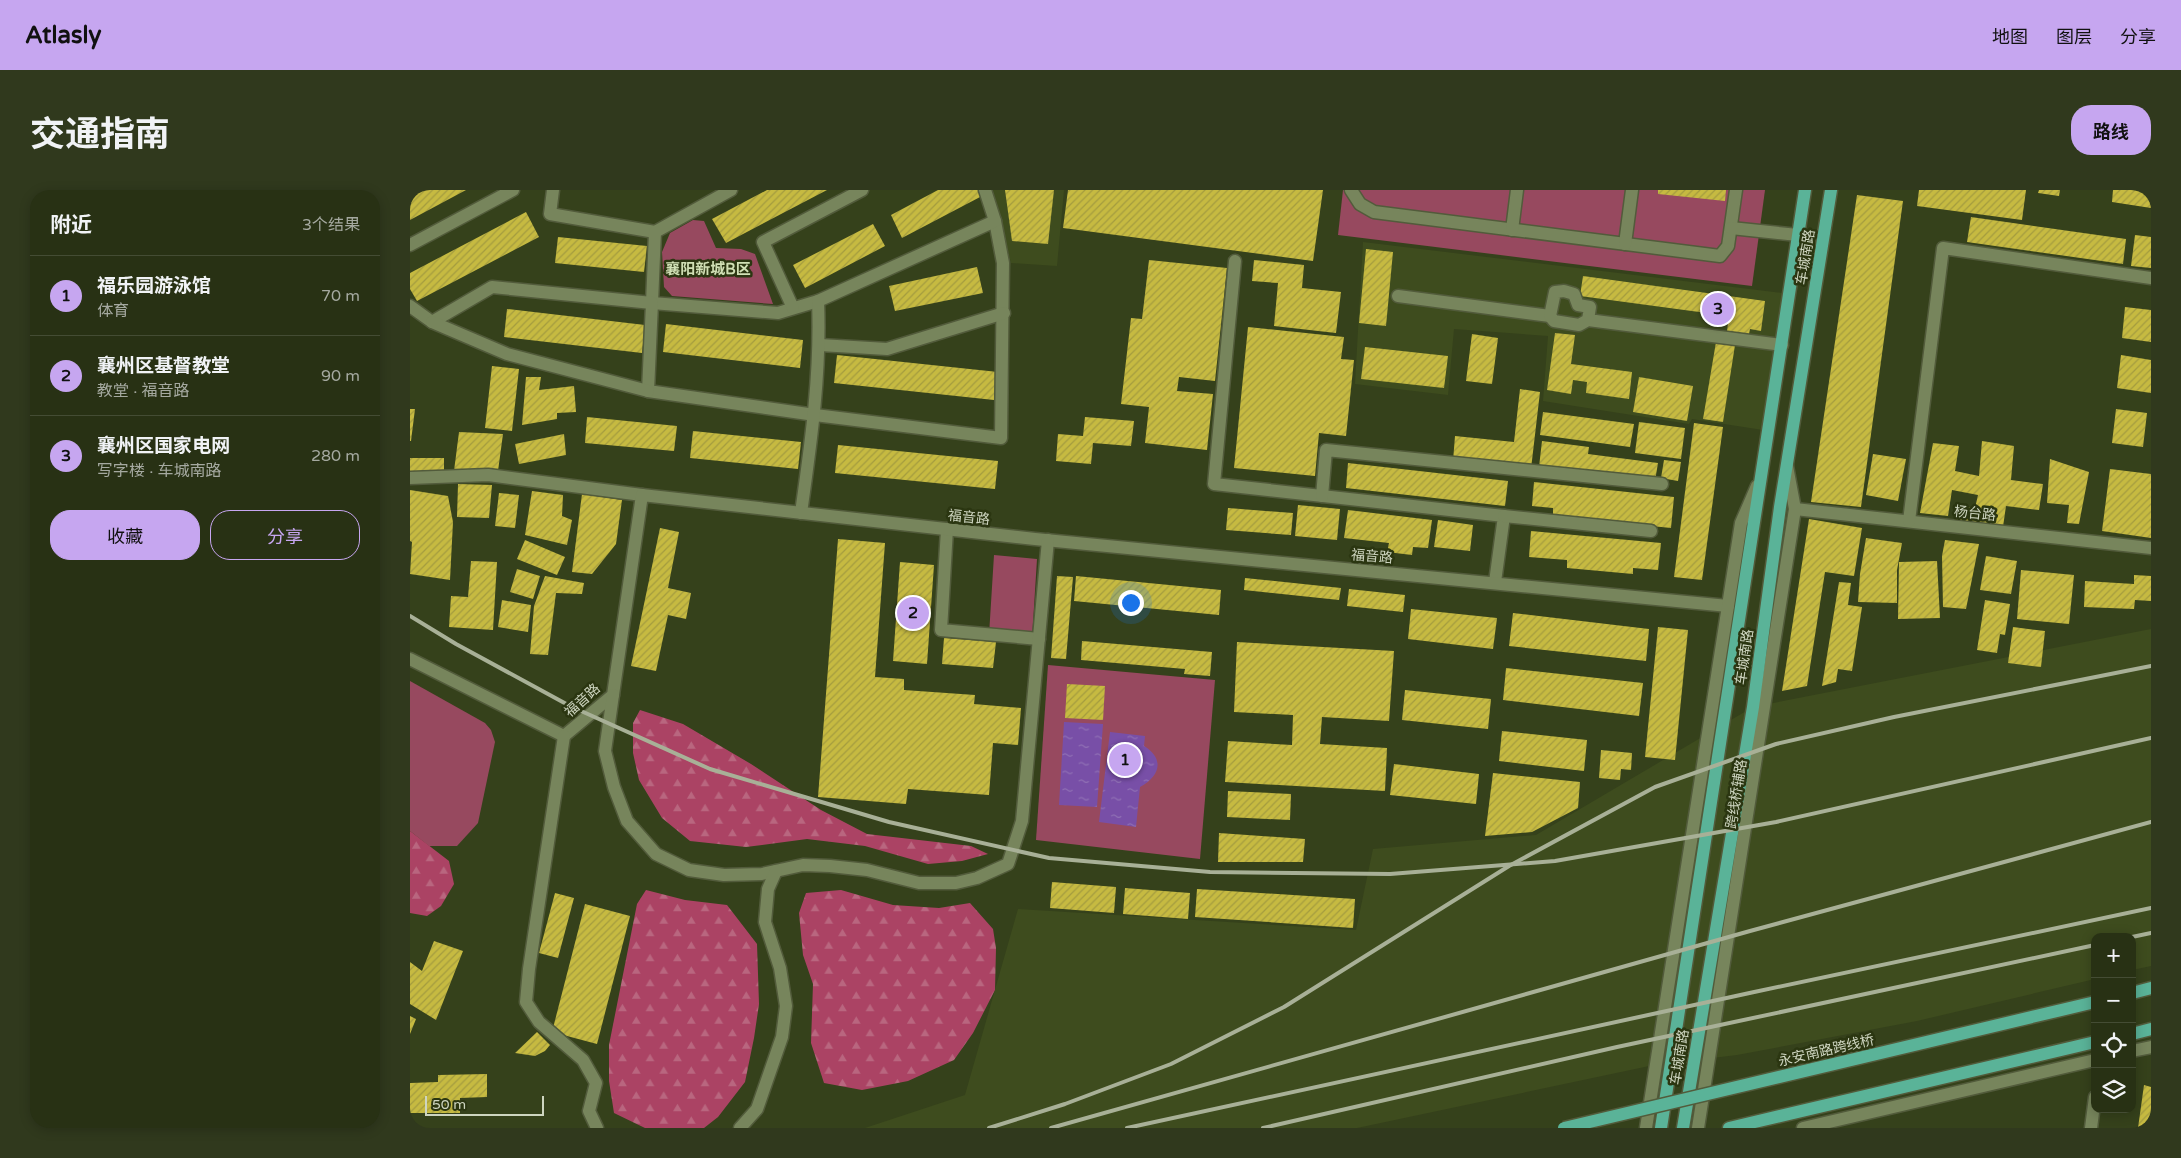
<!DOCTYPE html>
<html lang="zh">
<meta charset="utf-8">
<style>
body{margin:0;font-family:"Varela Round","Noto Sans SC",sans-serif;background:#30391d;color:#f1f3f6}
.controls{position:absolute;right:15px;bottom:15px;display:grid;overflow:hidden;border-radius:10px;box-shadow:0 2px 12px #0003}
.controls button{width:45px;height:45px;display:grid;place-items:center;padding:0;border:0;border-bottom:1px solid #444c34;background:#283114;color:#f1f3f6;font:25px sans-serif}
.scale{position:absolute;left:15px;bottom:12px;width:119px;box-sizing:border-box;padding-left:5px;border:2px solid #ced5c0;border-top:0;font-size:14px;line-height:18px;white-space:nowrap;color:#ced5c0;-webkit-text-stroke:4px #2b3611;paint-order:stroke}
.you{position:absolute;left:720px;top:412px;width:18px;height:18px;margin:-12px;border:4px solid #fff;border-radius:50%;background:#1a73e8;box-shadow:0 0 0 8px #1a73e833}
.badge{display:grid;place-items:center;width:32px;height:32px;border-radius:50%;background:#c6a6f0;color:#111;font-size:16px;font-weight:700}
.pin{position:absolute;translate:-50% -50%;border:2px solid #fff;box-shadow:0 1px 5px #0006}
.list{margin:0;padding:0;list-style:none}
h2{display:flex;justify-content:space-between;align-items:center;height:65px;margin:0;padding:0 20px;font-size:21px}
h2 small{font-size:16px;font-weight:400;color:#a5a9a0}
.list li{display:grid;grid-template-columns:32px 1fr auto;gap:15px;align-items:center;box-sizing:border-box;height:80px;padding:0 20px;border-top:1px solid #444c34}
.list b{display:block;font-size:19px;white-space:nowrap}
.list p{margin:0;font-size:16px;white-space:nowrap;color:#a5a9a0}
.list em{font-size:16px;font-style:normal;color:#a5a9a0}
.actions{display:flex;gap:10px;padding:15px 20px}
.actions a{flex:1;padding:11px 0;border:1px solid #c6a6f0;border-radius:20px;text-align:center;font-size:18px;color:#c6a6f0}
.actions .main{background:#c6a6f0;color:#111}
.icon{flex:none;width:28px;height:28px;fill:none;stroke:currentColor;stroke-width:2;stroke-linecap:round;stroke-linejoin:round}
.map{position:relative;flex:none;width:1741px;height:938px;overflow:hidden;border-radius:20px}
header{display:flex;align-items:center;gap:30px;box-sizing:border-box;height:70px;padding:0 25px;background:#c6a6f0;color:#111}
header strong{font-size:24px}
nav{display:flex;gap:28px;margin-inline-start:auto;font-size:18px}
.intro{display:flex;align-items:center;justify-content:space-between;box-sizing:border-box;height:120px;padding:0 30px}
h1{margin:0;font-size:35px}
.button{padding:12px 22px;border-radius:20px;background:#c6a6f0;color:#111;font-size:18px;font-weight:700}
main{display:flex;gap:30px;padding:0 30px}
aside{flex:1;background:#283114;border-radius:20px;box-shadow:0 2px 12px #0003}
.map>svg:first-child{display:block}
.built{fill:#3e4c1e}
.green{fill:#97495f}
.forest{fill:url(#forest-firs)}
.water{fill:url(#water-ripples)}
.building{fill:url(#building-hatch)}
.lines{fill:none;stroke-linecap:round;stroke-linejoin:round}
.minor-casing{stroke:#525b3b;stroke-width:15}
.major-casing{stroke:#525b3b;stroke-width:15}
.minor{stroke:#77855c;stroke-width:12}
.major{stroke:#5ab398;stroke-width:12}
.rail{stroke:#a8b097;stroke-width:4}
.major-bridge-casing{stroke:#525b3b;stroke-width:15;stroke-linecap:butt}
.major-bridge{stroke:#5ab398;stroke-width:12}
.labels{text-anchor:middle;stroke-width:5;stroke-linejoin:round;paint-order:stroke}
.street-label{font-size:14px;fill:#ced5c0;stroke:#2b3611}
.neighbourhood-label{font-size:15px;font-weight:bold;fill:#d1e0b5;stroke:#2b3611}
</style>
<header>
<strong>Atlasly</strong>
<nav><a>地图</a><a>图层</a><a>分享</a></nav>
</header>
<div class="intro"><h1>交通指南</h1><a class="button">路线</a></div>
<main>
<aside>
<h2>附近<small>3个结果</small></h2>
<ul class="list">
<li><span class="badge">1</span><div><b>福乐园游泳馆</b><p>体育</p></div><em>70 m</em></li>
<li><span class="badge">2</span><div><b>襄州区基督教堂</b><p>教堂 · 福音路</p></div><em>90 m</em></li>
<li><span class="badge">3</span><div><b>襄州区国家电网</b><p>写字楼 · 车城南路</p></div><em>280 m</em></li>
</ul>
<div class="actions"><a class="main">收藏</a><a>分享</a></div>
</aside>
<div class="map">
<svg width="1741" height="938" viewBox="0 0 1741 938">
<defs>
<pattern id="forest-firs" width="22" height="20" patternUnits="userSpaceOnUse" patternTransform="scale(1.25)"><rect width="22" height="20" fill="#ab4364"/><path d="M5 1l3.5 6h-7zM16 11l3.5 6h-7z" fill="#b9667f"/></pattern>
<pattern id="water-ripples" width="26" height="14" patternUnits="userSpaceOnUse" patternTransform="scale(1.25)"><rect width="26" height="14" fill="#784fa7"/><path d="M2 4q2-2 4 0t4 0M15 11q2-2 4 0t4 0" fill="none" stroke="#9070b5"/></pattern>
<pattern id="building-hatch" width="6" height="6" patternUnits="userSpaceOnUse" patternTransform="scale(1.25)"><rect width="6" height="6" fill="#c6ba41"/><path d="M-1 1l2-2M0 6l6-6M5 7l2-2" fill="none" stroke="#a49c3f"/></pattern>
</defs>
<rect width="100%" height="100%" fill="#35411b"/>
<g class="built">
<path d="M581,0H654L647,76L601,73Z"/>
<path d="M953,52L1373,103L1353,240L1282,229L1279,234L1133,211L1138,146L1044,139L1038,205L945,194Z"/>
<path d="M1741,439V776L1722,780V747H1685V789L1507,831L1327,865L1244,875L947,938H455L555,905L608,719L946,740L963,659L1126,645L1343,517Z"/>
</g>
<g class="green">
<path d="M933,0H1355L1342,96L928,45Z"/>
<path d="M283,30L294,31L306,58L331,59L345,64L363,114L262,106L254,97L252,62L260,43Z"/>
<path d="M584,365L627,369L622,449L579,445Z"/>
<path d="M638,475L805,490L790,669L626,650Z"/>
<path d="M0,491L75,533L81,540L85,552L68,633L47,656H19L0,641Z"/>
</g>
<g class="forest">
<path d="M230,520L273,534L341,574L411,620L457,644L561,656L578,664L552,671L518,674L455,656L397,649L336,657L280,651L252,628L229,590L223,563V533Z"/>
<path d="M0,641L39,671L44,694L31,716L17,726L0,723Z"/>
<path d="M236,700L275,710L317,715L347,754L349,814L344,848L335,892L308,927L294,938H235L204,923L199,891V855L227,714Z"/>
<path d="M431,700L483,715L529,718L560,713L583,739L586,758L585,800L563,843L544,870L498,891L452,900L414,893L401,853L403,794L393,765L389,723L396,703Z"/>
</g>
<g class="water">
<path d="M654,532L693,534L687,617L649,615Z"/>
<path d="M700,542L735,546L734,556C755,569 750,586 730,597L726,637L689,632Z"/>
</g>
<g class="building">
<path d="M0,0H56L0,30Z"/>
<path d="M357,0H417L316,53L302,29Z"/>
<path d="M528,0H569L572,6L492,48L481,25Z"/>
<path d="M595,0H644L638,54L602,51Z"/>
<path d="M658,0H913L903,71L653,38Z"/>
<path d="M1248,0H1316L1315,11L1248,4Z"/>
<path d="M1509,0H1616L1612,30L1507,16Z"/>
<path d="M1629,0H1650L1649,6L1628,3Z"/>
<path d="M1703,0H1741V18L1702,12Z"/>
<path d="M1447,5L1493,11L1451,317L1401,312Z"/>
<path d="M116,22L129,47L7,111L0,99V83Z"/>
<path d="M1561,27L1716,49L1713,74L1557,52Z"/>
<path d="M463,34L475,56L395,98L383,75Z"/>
<path d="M1725,45L1741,47V78L1721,76Z"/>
<path d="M148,47L237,56L234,82L145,73Z"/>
<path d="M956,59L983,62L976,136L949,133Z"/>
<path d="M739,70L817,78L805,191L769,187L767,201L803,204L797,260L735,253L739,217L711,214L721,128L732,129Z"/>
<path d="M844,70L894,75L892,98L931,102L926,143L864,136L868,93L842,91Z"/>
<path d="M567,77L573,103L485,121L479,96Z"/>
<path d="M1173,86L1355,111L1351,141L1340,139L1339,144L1317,141L1319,126L1170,106Z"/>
<path d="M1715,117L1741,120V152L1712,148Z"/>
<path d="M97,119L235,135L232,163L94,147Z"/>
<path d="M256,134L393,150L390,178L253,162Z"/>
<path d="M838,137L934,147L931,169L944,170L936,246L909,243L905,286L824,278Z"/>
<path d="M1145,143L1165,145L1161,174L1222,182L1219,209L1176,203L1177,192L1163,190L1161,204L1137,200Z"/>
<path d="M1062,144L1088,148L1082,194L1056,191Z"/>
<path d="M1306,152L1325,155L1313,232L1293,229Z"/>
<path d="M955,157L1038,166L1034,198L951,189Z"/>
<path d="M427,165L588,182L584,210L424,193Z"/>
<path d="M1711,165L1741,170V203L1707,198Z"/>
<path d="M82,176L109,179L102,241L75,238Z"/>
<path d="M116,187H131L129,200L164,196L166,222L147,223V229L112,235Z"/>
<path d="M1229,187L1283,196L1277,231L1223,222Z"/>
<path d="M1110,199L1130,202L1121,279L1043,271L1045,246L1104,252Z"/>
<path d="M0,219H5L1,251H0Z"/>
<path d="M1706,219L1737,223L1733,257L1702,253Z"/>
<path d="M1133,222L1224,234L1220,257L1130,245Z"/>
<path d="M177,227L267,236L264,261L175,253Z"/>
<path d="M675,227L724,231L721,256L683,253L681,274L646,271L648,244L673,246Z"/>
<path d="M1229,232L1275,238L1271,269L1225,263Z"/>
<path d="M1284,233L1313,237L1292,390L1264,387Z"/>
<path d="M283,241L391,252L388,279L280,268Z"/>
<path d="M49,242L93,244L88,281H44Z"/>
<path d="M154,244L156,265L109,274L105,254Z"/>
<path d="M1132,251L1179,257L1178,264L1248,273L1245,291L1129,277Z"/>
<path d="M1572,251L1604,256L1601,290L1633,294L1629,320L1596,316L1593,337L1544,331L1545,317L1565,318L1568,305L1542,300L1538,326L1510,323L1523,253L1549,256L1545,281L1569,286Z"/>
<path d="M428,255L588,271L585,299L425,283Z"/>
<path d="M1463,264L1496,269L1488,311L1456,305Z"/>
<rect x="0" y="268" width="34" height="13"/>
<path d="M1640,269L1679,282L1669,334L1657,333L1659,315L1637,313Z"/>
<path d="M1254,270L1271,272L1268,291L1251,288Z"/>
<path d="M938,273L1098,291L1095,316L936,298Z"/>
<path d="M1700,279L1741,284V348L1692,341Z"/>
<path d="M1124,292L1264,307L1261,338L1143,326V318L1122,316Z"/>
<path d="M48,294L82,295L79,328L47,327Z"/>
<path d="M0,300L38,306L43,332L40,390L0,384L2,352L0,351Z"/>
<path d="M122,301L153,305L152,326L162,330L157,355L115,345Z"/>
<path d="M89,303L109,305L105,338L85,336Z"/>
<path d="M172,304L212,310L206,354L182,384L162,382Z"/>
<path d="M888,315L930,319L927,350L885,346Z"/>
<path d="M818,318L883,323L881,345L816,340Z"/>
<path d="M938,320L1022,330L1018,358L1003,357L1002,365L977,362L979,353L934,348Z"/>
<path d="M1399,329L1452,338L1444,386L1415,382L1397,496L1372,501Z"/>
<path d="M1028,330L1063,335L1060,361L1024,357Z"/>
<path d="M250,338L269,342L258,398L281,403L276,429L258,425L246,481L221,476Z"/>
<path d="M1121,341L1251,353L1248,380L1223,378V384L1157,378V370L1119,367Z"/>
<path d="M1456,348L1492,353L1487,380V413L1448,412L1450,384Z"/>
<path d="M428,349L475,353L465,487L494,489V500L565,505L564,514L611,518L608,555L583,553L579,605L498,599L496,614L408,607Z"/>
<path d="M115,350L155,367L147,385L107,369Z"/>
<path d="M1535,350L1569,354L1556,419L1533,417L1532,366Z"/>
<path d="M1576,366L1607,371L1601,404L1570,400Z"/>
<path d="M61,371L87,372L83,440L39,437L41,406L58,407Z"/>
<path d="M1527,371L1530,428L1488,429L1489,372Z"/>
<path d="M490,372L524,375L517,474L483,471Z"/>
<path d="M107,379L130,386L123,409L100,402Z"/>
<path d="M1611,380L1664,385L1659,434L1607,429Z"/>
<path d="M1724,385L1741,386V411L1725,410L1724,419L1674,417L1675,391L1724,394Z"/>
<path d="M135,386L174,393L172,404L146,403L138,465L120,464L124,416Z"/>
<path d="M647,386L663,387L656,469L641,468Z"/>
<path d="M666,386L811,400L809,425L664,411Z"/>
<path d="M835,388L931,398L929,410L834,400Z"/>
<path d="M1429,392L1441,393L1438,415L1452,417L1442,481L1428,479L1426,492L1412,496Z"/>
<path d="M939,399L995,405L993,422L937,416Z"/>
<path d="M92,410L121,415L118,442L88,437Z"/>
<path d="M1575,410L1600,414L1595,445L1590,444L1587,463L1567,460Z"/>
<path d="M1001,419L1087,428L1083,459L998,449Z"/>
<path d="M1103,423L1239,439L1236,471L1099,456Z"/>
<path d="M1248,437L1278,440L1265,570L1235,567Z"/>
<path d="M1603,437L1635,441L1631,477L1598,473Z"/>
<path d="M534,448L586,452L583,478L532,474Z"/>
<path d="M672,451L802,462L800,486L774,484L775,479L671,470Z"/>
<path d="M827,452L984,461L979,531L912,527L910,554L977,558L975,601L815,592L818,551L882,555L883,525L824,522Z"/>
<path d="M1096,478L1233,493L1229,526L1093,510Z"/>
<path d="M657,494L695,496L693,530L655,528Z"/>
<path d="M995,500L1081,509L1078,539L992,530Z"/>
<path d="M1092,541L1177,550L1174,581L1089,571Z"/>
<path d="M1191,560L1222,563L1221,580L1211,579L1210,590L1189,588Z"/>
<path d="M984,574L1069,584L1066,614L980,605Z"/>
<path d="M1083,583L1170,592L1168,618L1122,642L1075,646Z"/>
<path d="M818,601L881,604L880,630L817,627Z"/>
<path d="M809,643L895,649L893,672H808Z"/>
<path d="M642,692L706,697L704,723L640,718Z"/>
<path d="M715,698L780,703L778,729L713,724Z"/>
<path d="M787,699L945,709L943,738L785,727Z"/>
<path d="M145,703L164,708L148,768L129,763Z"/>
<path d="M175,714L220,726L187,854L142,842Z"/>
<path d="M24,751L53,761L26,830L0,814V772L12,781Z"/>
<path d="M0,826L6,829L0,844Z"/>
<path d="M127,842L140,855L135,861L125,866L105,863Z"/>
<path d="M77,884V907L50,908V923H0V893L28,892V885Z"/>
<path d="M1734,895L1741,897V938H1728Z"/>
</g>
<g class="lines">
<defs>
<g id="minor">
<path d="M143,0L140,24L245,42"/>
<path d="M321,0L245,42L242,113L368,123L408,111"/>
<path d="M941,0L950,14L964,22L1310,66L1318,56L1326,0"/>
<path d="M1321,38L1388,45"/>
<path d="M1102,40L1107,0"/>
<path d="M1215,54L1222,0"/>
<path d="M0,55L103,0"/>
<path d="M825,71L804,294L1094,326L1085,392"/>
<path d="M988,106L1140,126"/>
<path d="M0,116L22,132L82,97L242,113L238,201L405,225L591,248L593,73L585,31"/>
<path d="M383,118L353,52L452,0"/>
<path d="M1178,130L1180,117L1168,115L1164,104L1154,101L1145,102L1140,126L1144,131L1169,135L1178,130L1372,155"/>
<path d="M22,132L97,164L238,201"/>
<path d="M410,155L477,159L594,123"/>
<path d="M0,288L78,285L232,305"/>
<path d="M912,306L916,260L1252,294"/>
<path d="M1385,319L1741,358"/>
<path d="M391,323C401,252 411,183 408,111L585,31L575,0"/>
<path d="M1094,326L1241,341"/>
<path d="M1499,331L1533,58L1741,88"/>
<path d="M537,339L531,440L629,449"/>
<path d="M0,469L154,546L203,505L232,305L625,349L1318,416"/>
<path d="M203,505L195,561L204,597L217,631L246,664L279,680L314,685L352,684L393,675L420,676L457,680L509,693H546L567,688L598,674L612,631L638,350"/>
<path d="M154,546L119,779L116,812L129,832L173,870L186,893L179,921L187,938"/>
<path d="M1722,861L1741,857"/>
<path d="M330,938L347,919L372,847L376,816L370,778L355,732L358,699L366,681"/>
<path d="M1236,938L1331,333L1347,296"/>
<path d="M1288,938L1385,319L1377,276"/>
<path d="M1393,938L1685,870"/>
<path d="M1681,938L1685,907"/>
</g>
<g id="major">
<path d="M1722,803L1741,798"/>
<path d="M1722,844L1741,839"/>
<path d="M1251,938L1395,0"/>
<path d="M1273,938L1343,517L1370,317L1421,0"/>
<path d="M1319,938L1685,852"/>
</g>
</defs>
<use href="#minor" class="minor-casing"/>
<use href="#major" class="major-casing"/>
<use href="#minor" class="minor"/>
<use href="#major" class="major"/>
<g class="rail">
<path d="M0,426L46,454L160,516L300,579L479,632L639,668L800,682L980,684L1145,671L1366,632L1741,548"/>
<path d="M1722,747L1741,743"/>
<path d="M579,938L655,914L761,874L874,817L1099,676L1245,597L1366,554L1484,527L1741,476"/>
<path d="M641,938L1340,741L1741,632"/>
<path d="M717,938C1059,864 1399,789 1741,718"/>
<path d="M853,938L1207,857L1685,755"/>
</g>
<defs>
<path id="major-bridge" d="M1154,938L1685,812"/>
</defs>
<use href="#major-bridge" class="major-bridge-casing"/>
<use href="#major-bridge" class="major-bridge"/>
</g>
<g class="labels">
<g class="street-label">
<text transform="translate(1395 67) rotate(-81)" y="5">车城南路</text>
<text transform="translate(1565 323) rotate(6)" y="5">杨台路</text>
<text transform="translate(559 327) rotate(6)" y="5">福音路</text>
<text transform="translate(962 366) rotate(5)" y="5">福音路</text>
<text transform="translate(1334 467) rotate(-82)" y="5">车城南路</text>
<text transform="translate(172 510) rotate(-42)" y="5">福音路</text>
<text transform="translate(1326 604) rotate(-81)" y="5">跨线桥辅路</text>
<text transform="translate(1416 860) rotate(-13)" y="5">永安南路跨线桥</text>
<text transform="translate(1269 867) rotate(-81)" y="5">车城南路</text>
</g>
<g class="neighbourhood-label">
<text x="298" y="84">襄阳新城B区</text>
</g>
</g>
</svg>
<div class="controls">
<button>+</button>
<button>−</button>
<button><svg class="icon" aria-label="locate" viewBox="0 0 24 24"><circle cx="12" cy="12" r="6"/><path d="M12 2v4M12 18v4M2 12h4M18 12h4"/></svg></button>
<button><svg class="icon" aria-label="layers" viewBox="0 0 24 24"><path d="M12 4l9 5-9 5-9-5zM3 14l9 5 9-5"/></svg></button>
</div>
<div class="scale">50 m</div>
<div class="you"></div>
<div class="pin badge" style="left:715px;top:570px">1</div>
<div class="pin badge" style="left:503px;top:423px">2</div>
<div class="pin badge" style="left:1308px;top:119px">3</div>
</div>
</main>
